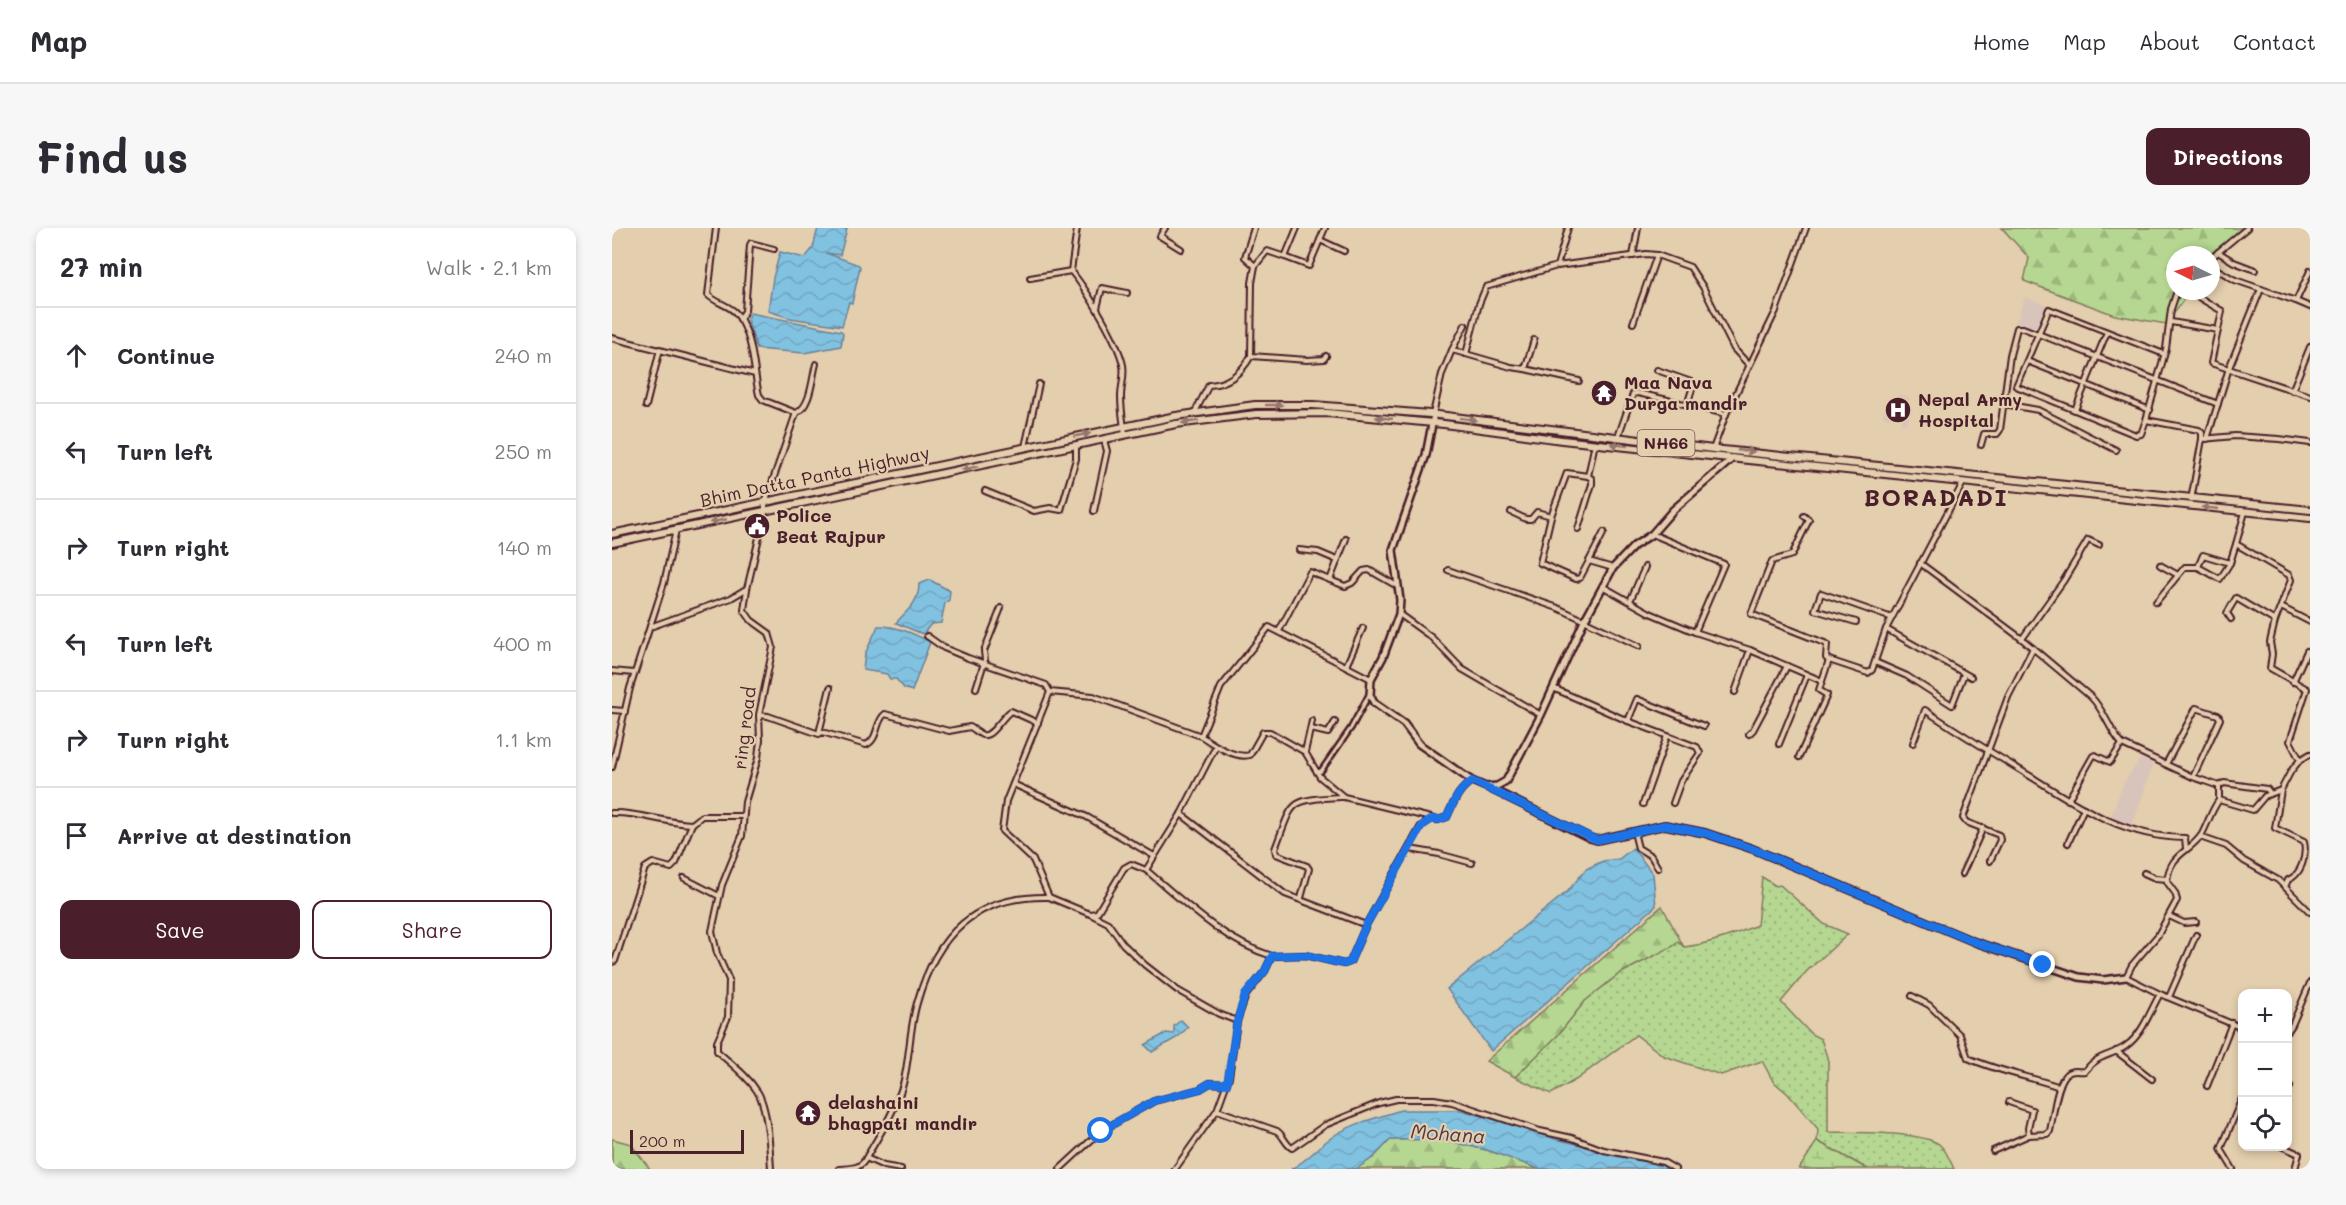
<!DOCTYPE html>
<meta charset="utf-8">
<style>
body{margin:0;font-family:Mali,sans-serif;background:#f7f7f7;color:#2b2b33}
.controls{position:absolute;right:18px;bottom:18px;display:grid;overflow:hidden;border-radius:12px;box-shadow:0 3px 9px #0003}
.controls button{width:54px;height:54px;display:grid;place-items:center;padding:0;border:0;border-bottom:2px solid #e1e1e2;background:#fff;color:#2b2b33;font:30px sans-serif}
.compass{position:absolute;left:1554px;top:18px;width:54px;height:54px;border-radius:50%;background:#fff;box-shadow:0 3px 9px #0003;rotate:275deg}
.scale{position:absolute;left:18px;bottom:15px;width:114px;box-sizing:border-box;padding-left:6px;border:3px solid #4a1f2b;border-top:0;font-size:16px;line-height:21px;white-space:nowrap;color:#4a1f2b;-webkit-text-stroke:4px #e3cead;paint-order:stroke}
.stop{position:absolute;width:18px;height:18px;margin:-14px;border:4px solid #1a73e8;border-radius:50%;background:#fff}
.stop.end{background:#1a73e8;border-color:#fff;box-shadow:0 2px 6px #0008}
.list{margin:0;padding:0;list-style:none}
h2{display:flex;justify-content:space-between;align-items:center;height:78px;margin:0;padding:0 24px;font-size:26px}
h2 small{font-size:20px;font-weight:400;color:#7c7c81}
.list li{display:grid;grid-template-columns:39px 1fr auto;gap:18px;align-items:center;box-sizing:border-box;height:96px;padding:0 24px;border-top:2px solid #e1e1e2}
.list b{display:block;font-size:22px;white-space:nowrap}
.list em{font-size:20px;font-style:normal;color:#7c7c81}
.actions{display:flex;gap:12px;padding:18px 24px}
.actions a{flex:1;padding:14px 0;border:2px solid #4a1f2b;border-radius:12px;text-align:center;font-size:21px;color:#4a1f2b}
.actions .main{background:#4a1f2b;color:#fff}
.icon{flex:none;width:33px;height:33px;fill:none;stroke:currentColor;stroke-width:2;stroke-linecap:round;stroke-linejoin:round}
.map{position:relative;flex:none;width:1698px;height:941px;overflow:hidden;border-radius:12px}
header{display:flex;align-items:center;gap:36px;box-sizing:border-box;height:84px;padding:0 30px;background:#fff;border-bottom:2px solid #e1e1e2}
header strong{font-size:28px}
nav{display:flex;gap:33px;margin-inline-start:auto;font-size:21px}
.intro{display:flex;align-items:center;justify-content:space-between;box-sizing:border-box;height:144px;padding:0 36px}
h1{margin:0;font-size:42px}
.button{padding:15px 27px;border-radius:12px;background:#4a1f2b;color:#fff;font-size:21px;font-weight:700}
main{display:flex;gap:36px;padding:0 36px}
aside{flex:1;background:#fff;border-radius:12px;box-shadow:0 3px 9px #0003}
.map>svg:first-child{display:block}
.built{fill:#d9c4bb}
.grass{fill:url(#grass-dots);stroke:#807b5e;stroke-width:1.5}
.forest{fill:url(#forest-firs);stroke:#807b5e;stroke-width:1.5}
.wetland{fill:url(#wetland-marsh);stroke:#807b5e;stroke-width:1.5}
.water{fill:url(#water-waves);stroke:#6b8198;stroke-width:1.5}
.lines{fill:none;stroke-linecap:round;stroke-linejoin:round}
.pedestrian-casing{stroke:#4a1f2b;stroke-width:8}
.minor-casing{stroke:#4a1f2b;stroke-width:8}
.secondary-casing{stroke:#4a1f2b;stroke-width:10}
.trunk-casing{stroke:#4a1f2b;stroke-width:10}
.pedestrian{stroke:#e3cead;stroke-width:3}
.minor{stroke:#e3cead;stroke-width:4}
.secondary{stroke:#e3cead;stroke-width:5}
.trunk{stroke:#e3cead;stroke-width:6}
.oneway{fill:#96766c}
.route{stroke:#1a73e8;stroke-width:8}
.labels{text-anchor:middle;stroke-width:4.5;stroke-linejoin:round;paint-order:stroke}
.shield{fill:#e3cead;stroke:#785452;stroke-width:1.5}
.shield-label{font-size:16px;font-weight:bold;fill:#4a1f2b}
.poi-label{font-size:18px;font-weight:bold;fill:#4a1f2b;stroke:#e3cead;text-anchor:start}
.street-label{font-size:18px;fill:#4a1f2b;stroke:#e3cead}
.water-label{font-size:20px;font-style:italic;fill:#523746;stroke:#e3cead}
.district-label{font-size:24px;font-weight:bold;letter-spacing:1.5px;fill:#4a1f2b;stroke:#e3cead}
</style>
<header>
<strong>Map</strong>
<nav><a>Home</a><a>Map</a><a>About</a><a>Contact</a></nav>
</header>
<div class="intro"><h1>Find us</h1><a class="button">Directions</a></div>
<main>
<aside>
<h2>27 min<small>Walk · 2.1 km</small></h2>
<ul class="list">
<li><svg class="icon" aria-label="ahead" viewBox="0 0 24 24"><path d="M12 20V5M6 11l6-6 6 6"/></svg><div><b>Continue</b></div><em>240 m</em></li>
<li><svg class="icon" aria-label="left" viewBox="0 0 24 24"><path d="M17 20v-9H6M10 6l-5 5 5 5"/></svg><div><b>Turn left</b></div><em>250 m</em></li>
<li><svg class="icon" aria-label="right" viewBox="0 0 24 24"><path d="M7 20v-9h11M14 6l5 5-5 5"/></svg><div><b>Turn right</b></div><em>140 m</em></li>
<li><svg class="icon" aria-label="left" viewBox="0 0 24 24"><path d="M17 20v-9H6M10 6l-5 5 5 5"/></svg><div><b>Turn left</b></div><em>400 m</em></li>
<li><svg class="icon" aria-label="right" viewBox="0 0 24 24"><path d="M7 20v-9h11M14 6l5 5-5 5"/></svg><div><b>Turn right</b></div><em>1.1 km</em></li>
<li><svg class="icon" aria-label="arrive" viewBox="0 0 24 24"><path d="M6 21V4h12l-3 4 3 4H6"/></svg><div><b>Arrive at destination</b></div></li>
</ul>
<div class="actions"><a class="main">Save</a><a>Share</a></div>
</aside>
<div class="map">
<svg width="1698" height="941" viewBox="0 0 1698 941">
<defs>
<pattern id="grass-dots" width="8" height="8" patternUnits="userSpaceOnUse" patternTransform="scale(1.5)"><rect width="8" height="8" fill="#b5d791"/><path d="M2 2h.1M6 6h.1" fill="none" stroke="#9db87d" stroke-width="1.8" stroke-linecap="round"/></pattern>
<pattern id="forest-firs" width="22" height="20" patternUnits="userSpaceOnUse" patternTransform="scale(1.5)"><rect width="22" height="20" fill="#b5d791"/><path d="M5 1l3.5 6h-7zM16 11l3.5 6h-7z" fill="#9db87d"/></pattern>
<pattern id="wetland-marsh" width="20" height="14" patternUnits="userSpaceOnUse" patternTransform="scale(1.5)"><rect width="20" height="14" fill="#b5d791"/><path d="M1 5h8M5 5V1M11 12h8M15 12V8" fill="none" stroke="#9db87d"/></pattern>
<pattern id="water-waves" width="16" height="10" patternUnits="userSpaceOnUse" patternTransform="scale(1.5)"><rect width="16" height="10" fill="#81c2e1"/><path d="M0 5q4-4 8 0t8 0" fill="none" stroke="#71a6c1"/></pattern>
</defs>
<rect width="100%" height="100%" fill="#e3cead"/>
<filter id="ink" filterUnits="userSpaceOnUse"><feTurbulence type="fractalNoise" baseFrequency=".0167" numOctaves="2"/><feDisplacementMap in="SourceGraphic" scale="12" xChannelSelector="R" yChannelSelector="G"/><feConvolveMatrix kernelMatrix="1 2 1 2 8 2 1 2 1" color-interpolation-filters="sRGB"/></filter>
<g filter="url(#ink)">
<g class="built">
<path d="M1413,69L1437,78L1426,105L1404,96Z"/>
<path d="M1287,166L1298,170L1296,174L1288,171L1286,176L1301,180L1294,197L1288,195L1291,189L1280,185L1277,190L1270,188L1278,171L1284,173Z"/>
<path d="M1529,530L1541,535L1523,590L1518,600L1498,591L1511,556Z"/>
</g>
<path class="grass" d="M1150,649L1164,658L1168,657L1212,696L1236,706L1195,743L1169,774L1199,806L1209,811L1216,832V904C1241,905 1311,903 1328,917C1334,922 1339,934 1342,941H1256L1205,913L1206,901L1176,866L1161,853L1150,833L1109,847L1052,828L1024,807L965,851L939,866L903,849L946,807L973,773L1007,746L1063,717L1066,713L1072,719C1098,716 1122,707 1145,697Z"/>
<g class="forest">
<path d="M1390,0H1632L1599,34V27H1563V63H1578L1554,96L1503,87L1412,53L1417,30Z"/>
<path d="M1050,678L1072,719L1066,713L1063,717L1007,746L973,773L946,807L903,849L874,833Z"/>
<path d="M0,911L19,916L38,941H0Z"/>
<path d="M830,911L878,923L927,941H744L762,929L778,912Z"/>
</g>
<path class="wetland" d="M1205,913L1250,938L1256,941H1187Z"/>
<g class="water">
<path d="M206,0L235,1L228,27L214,25L247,37L248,39L240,75L237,74L230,98L178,90L156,83L161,50L168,24L193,30L201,20Z"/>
<path d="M138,85L229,103L231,105L229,118L192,125L145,121L135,91Z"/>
<path d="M318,352L338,363L337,372L333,375L329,395L319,396L311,406L284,395C295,382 307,375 307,356Z"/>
<path d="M266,398C284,397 303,406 318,414L300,463L292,460L284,451H278L275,446L251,442L253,426Z"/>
<path d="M1021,620L1041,646L1044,678L879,823L835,761L956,663L974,641L991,633L1007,631Z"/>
<path d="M569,792L576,799L566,809L540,824L533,817L554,805L562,806V798Z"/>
<path d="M789,882H849L923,903L943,911L1046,934L1057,941H927L878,923L829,911L778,912L762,929L744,941H679C696,932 702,923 716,912C736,896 765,890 789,882Z"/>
</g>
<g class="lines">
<defs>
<path id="pedestrian" d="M705,544L709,543L739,500L758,465"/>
<g id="minor">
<path d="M104,0L96,67C104,75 117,77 124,85C142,107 141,141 147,167L151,172L184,185L153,275V284L135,361L132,382L139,392L157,405L161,419L147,487L148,512L146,530L133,574L130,608L110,657L100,703L105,725L117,752L116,789L105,814V823C119,836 135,847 145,863C156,879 158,922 159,941"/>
<path d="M465,0L459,43C475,62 506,113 511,137C513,148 509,158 509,169C509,182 511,194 513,206"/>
<path d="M553,0L548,8L569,21"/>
<path d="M708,12L732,23"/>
<path d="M1606,24L1622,34L1643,42"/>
<path d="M1021,28L1026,0"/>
<path d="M673,29L697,38L713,0"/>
<path d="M1599,30L1635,0"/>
<path d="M643,38L655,23L673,29L685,0"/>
<path d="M945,38L956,0"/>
<path d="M1599,38L1623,52L1649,61"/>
<path d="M418,50L459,43"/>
<path d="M1565,63L1559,81L1554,121L1534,192L1587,202L1590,205V211"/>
<path d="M1576,63L1610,83L1606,102"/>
<path d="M1684,73L1698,79"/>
<path d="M485,80L490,60L515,65"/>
<path d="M128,91L133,83L138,17L139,15L162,21"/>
<path d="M1559,94L1606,102L1599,135L1698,168"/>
<path d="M1021,95L1045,27"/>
<path d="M0,110L143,146"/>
<path d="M840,122L853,97"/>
<path d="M854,126L867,76L874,59L945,38L1034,26L1045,27L1078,39L1091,59L1122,121L1137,137"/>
<path d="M639,128L695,132L712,131L714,128"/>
<path d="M1415,133L1538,182"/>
<path d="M913,141L967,153"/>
<path d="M1045,142L1082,155L1075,177"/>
<path d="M1680,163L1698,119"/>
<path d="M1392,176L1426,182L1504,222"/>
<path d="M34,178L48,121"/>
<path d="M1463,182L1495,104"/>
<path d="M583,184L597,157C616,156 630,144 639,128L640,55L643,38L633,29L642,0"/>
<path d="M184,185C199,179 200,150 204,136"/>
<path d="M821,186L830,146L840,122L899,139L913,141L922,112"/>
<path d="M1534,192L1529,206L1524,207L1404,158L1437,81L1552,126"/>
<path d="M1006,209L1021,166L1026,165L1114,186"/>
<path d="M1595,211L1617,140L1649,61L1684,73L1698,43"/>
<path d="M1369,217L1372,206H1385L1388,202L1398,127L1405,100H1411L1606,176"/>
<path d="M413,219L427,156"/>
<path d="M1101,221L1114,186L1164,83L1194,0"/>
<path d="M976,248L955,245L939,288L928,335L964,351L968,350L977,333L1001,340"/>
<path d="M373,263L422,283L438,280L449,282L464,231V218"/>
<path d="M1579,272L1590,211L1623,208L1667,211L1698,215"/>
<path d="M482,283L495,223L492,212"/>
<path d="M899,284L914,291H919L925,284L939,288"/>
<path d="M1633,284L1624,316L1677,347L1679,352L1663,393L1658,414L1660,426L1658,440L1695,461L1678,513L1688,532"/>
<path d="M1192,288L1197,292L1180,327L1160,333L1139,386L1215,416L1214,430L1217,432"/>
<path d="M966,301L980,256V251L976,248L983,215"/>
<path d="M1040,306L1112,336L1083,404L1138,422L1210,453L1217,432L1256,445L1260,442L1274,401L1351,255"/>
<path d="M687,322L706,324L725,332"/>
<path d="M977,333L992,304"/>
<path d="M1308,335L1410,411L1479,469C1493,483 1497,502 1510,516L1581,549L1607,558V572"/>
<path d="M1548,337L1566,347"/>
<path d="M1586,339L1608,351L1618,335"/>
<path d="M836,342L946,380L1027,418"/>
<path d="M718,352L734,311"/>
<path d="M990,358L1038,385L1083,404"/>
<path d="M1018,373L1033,339"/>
<path d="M1544,374L1573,339H1586L1591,327L1618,335L1624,316"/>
<path d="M1669,379L1698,394"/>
<path d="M787,386L819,409L850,441L929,487"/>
<path d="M1619,391L1615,385L1624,370L1663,393"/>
<path d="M1244,394L1203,382L1209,365L1280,390"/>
<path d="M38,399L119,370L134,361"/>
<path d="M1274,401L1359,449"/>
<path d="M667,403L698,344L733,358L740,355L751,343L757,342L785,358"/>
<path d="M315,408L332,420L356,430L434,457L438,464"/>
<path d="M1410,411L1452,352L1476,312L1487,317"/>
<path d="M1263,434L1295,448L1340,477L1352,446"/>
<path d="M734,438L751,400"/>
<path d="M0,443L22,445"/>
<path d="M759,451L657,399L609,459L589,508C601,516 623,531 638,527L651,504H658L693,524L708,549L732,569L819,590"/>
<path d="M1681,454L1695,423"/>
<path d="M364,460L373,432L372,423L389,380"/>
<path d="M941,460L1016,493L1025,471L1092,498"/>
<path d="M1123,464L1138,422"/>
<path d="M0,482L13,483"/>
<path d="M147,487L156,488L207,506L210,504L254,517C267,511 263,494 273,486L337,503L358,499C362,501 366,505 370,507C380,510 390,488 399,483L426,495"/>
<path d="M1016,493L1085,519L1088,525L1069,553L1061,575"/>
<path d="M699,501L716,505L723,494"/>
<path d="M207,505L218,460"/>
<path d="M1137,506L1141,502L1175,438"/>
<path d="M1301,515L1313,482C1347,505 1382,526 1418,548C1466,578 1514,610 1573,610L1574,620"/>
<path d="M1167,516L1195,447"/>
<path d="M604,518L569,586L534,642C572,674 611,713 660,728"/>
<path d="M693,524L700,493"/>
<path d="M1187,529L1215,467L1207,462L1210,453"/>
<path d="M1554,536L1584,480L1606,487L1608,491L1581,549"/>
<path d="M0,539L18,460L52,355L64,302"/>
<path d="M401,556L475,589L542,628"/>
<path d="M1607,558L1612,555L1655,561L1658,565"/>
<path d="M1669,562L1663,600L1692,614C1695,628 1689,647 1676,652L1673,659L1698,684"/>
<path d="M1456,572L1481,528L1483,527L1498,534L1510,516"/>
<path d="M1031,576L1055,508"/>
<path d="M0,585C27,584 53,595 80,596L90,588H131"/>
<path d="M569,586L673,666L754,697"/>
<path d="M1025,605L1023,608L1026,620L1039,628L1046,640"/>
<path d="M1588,609L1614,618L1632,633L1666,652L1673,659"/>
<path d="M1456,615L1472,580"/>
<path d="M798,621L827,626L860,635"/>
<path d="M1378,633L1388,612L1387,607L1354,594L1351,590L1396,469L1421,420"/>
<path d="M534,642L519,636L512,640L485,685L478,686L437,669L421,632L390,603L394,573L438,464L481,468L589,508"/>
<path d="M1532,645L1543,650L1555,651"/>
<path d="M1350,646L1371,600"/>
<path d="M72,650L107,668"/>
<path d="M689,670L697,641L695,638L664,626L663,621C682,571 676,572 731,569"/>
<path d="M480,687L496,695L511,716L533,737L565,762L607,786L625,793"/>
<path d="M1557,688L1572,695L1584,694"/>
<path d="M0,734L3,733L33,640L41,635L59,640L64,635L80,596"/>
<path d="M1548,766L1630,800"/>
<path d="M1300,768L1317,777L1348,807L1356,830C1385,843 1415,848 1445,858L1448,857"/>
<path d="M1557,769L1584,707"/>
<path d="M1676,803L1680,797L1698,755"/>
<path d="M1504,823L1540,851"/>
<path d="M1595,858L1620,795"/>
<path d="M1676,858L1678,859"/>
<path d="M1397,874L1420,882L1416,900L1417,907"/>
<path d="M605,882L665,903C672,908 673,916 680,920L713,897L767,875L784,871H822L840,874L928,903L960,910L992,922L1051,934L1063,941"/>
<path d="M1669,918L1687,926L1683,941"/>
<path d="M1381,923L1417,907L1435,906L1438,903C1441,891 1445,847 1458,844C1463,842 1468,844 1473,843C1486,826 1498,829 1514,818C1531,806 1538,783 1548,766L1514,749L1520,737L1546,707L1565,672L1563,665L1555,654C1557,625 1579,624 1590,606C1596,595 1599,583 1607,572L1641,582L1653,568L1669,562L1679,543L1688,532L1698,526"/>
<path d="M227,941C239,940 249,941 254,930"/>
<path d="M289,941L272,938L254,930C268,906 283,883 291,856C298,830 297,802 305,775C324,707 363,667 437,669"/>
<path d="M448,941L489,903L542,873L588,861L598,855L614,856"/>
<path d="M563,941L605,882L617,849L625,793L634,767L653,743L660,728L693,727L732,736L738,734L754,697L809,598L820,591L826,592L835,589C842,574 846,562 860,553"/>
<path d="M1621,941L1609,921L1630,870"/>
</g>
<g id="secondary">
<path d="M821,191L814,227L781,322L788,372L787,386L771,429L759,451L758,467L762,475L792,496L807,516L860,553L874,559L885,558L894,553L929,487L972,393L1001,340L1022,318L1040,306L1061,282L1121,230"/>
<path d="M877,560L978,610L985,612L1053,597L1093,605L1141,621L1363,714L1431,737L1467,749L1491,752L1514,749"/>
</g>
<g id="trunk">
<path d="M0,306L564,188L643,177H701L818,186L1101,221L1698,282"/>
<path d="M0,315L564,196L644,186L715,185L832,196L950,212L1098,228L1698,290"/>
</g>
</defs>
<use href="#pedestrian" class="pedestrian-casing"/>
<use href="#minor" class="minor-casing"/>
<use href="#secondary" class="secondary-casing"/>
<use href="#trunk" class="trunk-casing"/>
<use href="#pedestrian" class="pedestrian"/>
<use href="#minor" class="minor"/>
<use href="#secondary" class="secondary"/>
<use href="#trunk" class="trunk"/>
</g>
<defs><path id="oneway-solid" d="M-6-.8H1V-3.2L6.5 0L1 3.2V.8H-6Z" transform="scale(1.5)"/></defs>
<g class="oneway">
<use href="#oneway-solid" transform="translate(662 177)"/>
<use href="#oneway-solid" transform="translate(772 190) rotate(-175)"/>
<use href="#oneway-solid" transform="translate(856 191) rotate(7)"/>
<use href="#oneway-solid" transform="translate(578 194) rotate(172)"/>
<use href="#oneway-solid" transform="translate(470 207) rotate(-12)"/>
<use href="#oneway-solid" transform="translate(1007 217) rotate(-173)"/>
<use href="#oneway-solid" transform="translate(1134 223) rotate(5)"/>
<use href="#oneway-solid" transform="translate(358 240) rotate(168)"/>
<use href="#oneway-solid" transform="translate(1598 280) rotate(-174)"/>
<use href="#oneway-solid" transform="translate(106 293) rotate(169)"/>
</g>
</g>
<g class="lines" filter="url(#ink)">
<path class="route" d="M489,903L542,873L588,861L598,855L615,856L625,793L633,767L653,743L660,728L693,727L732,736L738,734L754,697L810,598L820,591L826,592L835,589C842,574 846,562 860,553L985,612L1053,597L1093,605L1141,621L1363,714L1431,737"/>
</g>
<defs>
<symbol id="temple-disc" viewBox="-11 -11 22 22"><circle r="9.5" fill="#4a1f2b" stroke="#e3cead"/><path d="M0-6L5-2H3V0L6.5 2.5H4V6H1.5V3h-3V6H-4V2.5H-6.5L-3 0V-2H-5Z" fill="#fff"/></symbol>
<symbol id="hospital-disc" viewBox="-11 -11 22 22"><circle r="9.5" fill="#4a1f2b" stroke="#e3cead"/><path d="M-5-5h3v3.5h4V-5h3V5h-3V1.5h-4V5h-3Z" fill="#fff"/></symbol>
<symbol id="civic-disc" viewBox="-11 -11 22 22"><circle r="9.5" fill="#4a1f2b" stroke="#e3cead"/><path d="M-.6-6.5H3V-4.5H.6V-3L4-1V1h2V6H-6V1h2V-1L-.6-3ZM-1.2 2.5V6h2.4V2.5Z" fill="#fff"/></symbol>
</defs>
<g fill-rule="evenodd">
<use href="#temple-disc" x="977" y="150" width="30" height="30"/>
<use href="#hospital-disc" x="1271" y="167" width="30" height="30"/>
<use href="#civic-disc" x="130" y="283" width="30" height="30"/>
<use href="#temple-disc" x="181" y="870" width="30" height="30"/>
</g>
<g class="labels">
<rect class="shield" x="1025.5" y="202" width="57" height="26" rx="4.5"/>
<g class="shield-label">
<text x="1054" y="221">NH66</text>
</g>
<g class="poi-label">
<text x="1012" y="161">Maa Nava<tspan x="1012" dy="21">Durga mandir</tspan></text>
<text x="1306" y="178">Nepal Army<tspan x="1306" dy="21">Hospital</tspan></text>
<text x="164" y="294">Police<tspan x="164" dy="21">Beat Rajpur</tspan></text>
<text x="216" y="881">delashaini<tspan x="216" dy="21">bhagpati mandir</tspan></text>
</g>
<g class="street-label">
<text transform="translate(203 249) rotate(-12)" y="6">Bhim Datta Panta Highway</text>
<text transform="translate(133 500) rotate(-83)" y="6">ring road</text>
</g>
<g class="water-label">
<text transform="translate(836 906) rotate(4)" y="7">Mohana</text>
</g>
<g class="district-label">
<text x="1324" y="278">BORADADI</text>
</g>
</g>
</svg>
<div class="controls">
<button>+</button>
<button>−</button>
<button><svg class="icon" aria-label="locate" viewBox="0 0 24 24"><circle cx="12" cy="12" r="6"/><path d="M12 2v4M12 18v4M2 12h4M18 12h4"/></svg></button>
</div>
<svg class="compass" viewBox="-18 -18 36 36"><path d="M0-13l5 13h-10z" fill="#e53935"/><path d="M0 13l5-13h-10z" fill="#7c7c81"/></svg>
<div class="scale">200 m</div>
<div class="stop" style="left:489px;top:903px"></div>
<div class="stop end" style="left:1431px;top:737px"></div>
</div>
</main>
